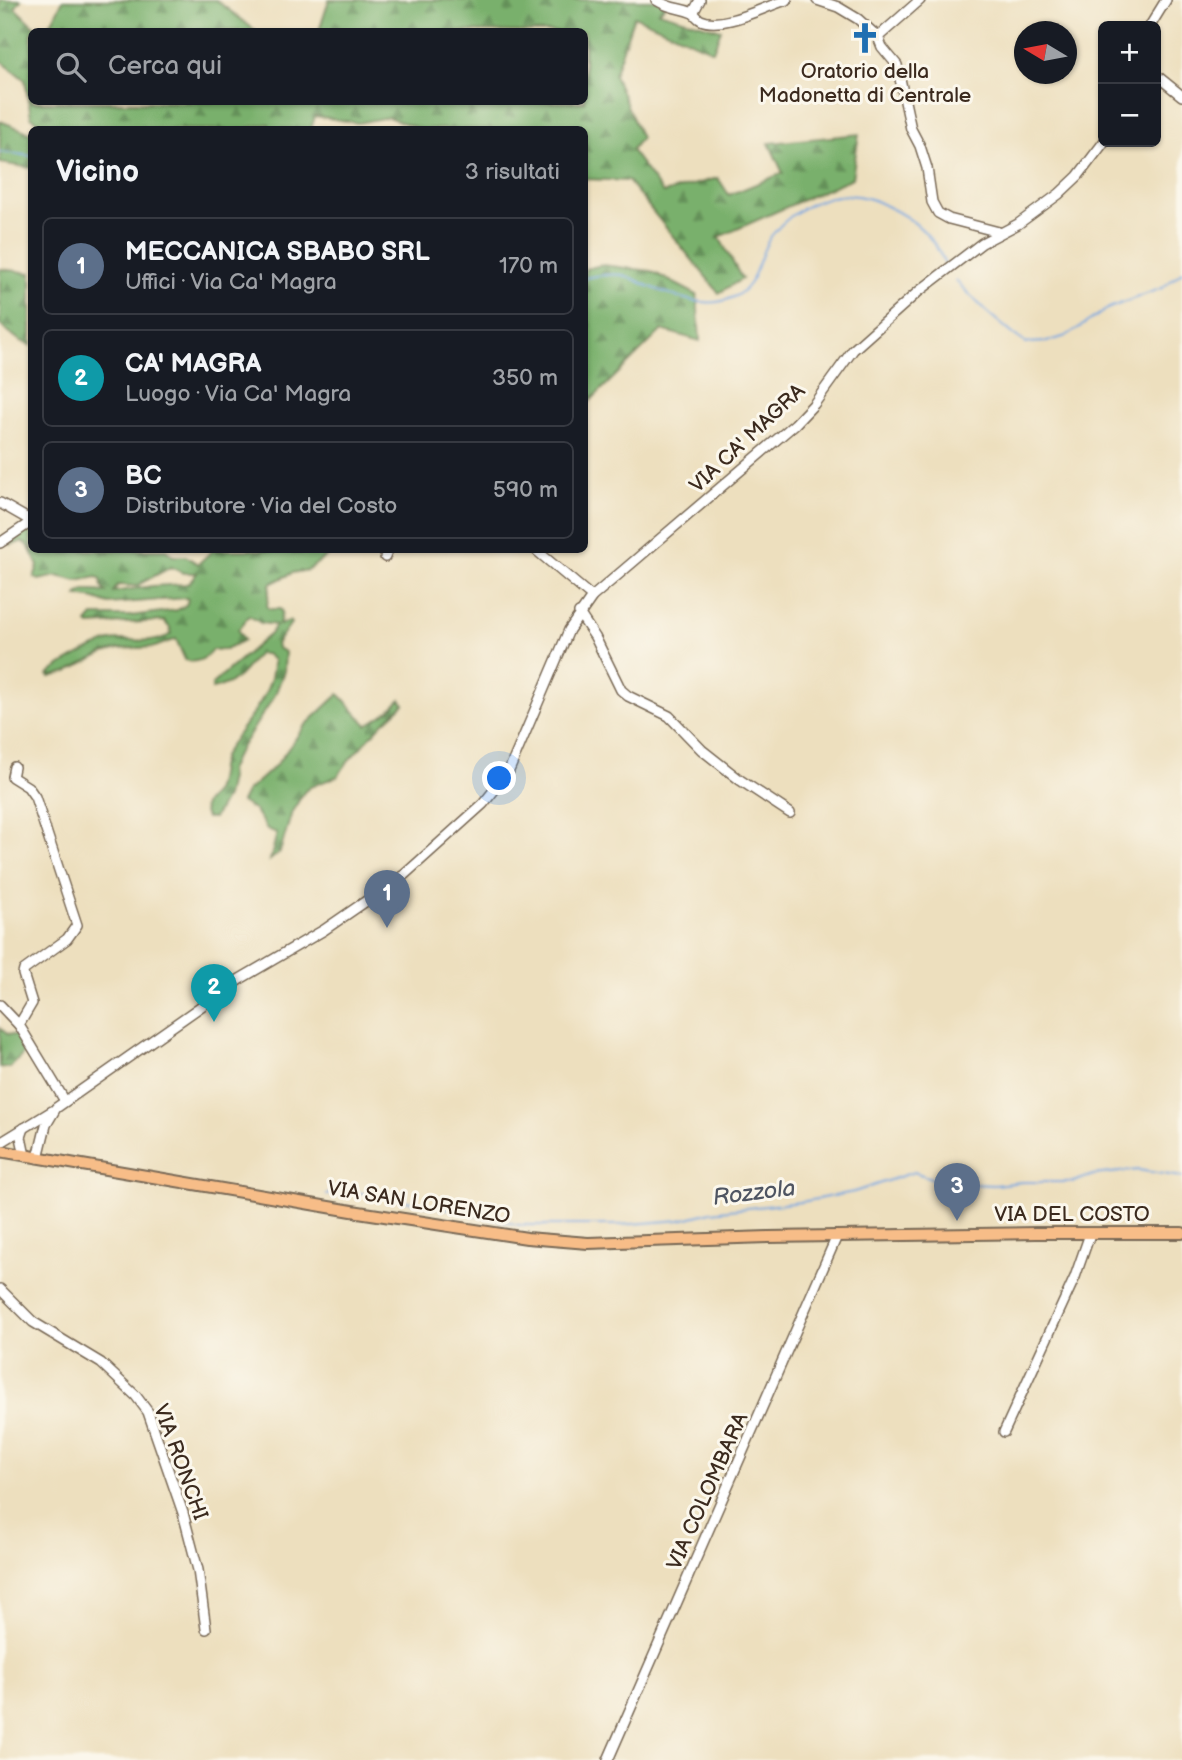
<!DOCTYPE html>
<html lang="it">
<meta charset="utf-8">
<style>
body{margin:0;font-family:"Balsamiq Sans",sans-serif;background:#242831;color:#f1f3f6}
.controls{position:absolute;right:21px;top:21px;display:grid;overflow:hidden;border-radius:10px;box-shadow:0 2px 5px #0004}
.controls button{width:63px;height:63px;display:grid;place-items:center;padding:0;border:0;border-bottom:2px solid #363941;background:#171b24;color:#f1f3f6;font:35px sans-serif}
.compass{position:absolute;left:1014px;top:21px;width:63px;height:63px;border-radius:50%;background:#171b24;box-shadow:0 2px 5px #0004;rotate:280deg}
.you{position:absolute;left:500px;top:779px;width:24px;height:24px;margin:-18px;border:5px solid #fff;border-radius:50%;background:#1a73e8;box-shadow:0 0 0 10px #1a73e833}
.badge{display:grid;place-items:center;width:46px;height:46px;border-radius:50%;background:#1f6fb2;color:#fff;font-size:23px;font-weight:700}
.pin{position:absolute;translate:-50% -58px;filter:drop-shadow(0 2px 4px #0008)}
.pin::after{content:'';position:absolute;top:37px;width:24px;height:21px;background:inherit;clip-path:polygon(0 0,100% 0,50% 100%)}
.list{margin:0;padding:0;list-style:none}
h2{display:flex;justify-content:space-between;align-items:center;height:91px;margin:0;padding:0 28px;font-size:30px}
h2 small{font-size:23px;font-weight:400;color:#9ea1a6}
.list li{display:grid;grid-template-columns:46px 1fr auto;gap:21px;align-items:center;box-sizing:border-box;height:98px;margin:0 14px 14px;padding:0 14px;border:2px solid #363941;border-radius:10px}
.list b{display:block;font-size:26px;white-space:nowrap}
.list p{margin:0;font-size:23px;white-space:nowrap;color:#9ea1a6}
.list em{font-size:23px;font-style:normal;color:#9ea1a6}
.icon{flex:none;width:38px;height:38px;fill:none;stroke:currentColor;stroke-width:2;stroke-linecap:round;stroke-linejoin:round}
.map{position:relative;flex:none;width:1182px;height:1760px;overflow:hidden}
.search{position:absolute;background:#171b24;box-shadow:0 2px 5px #0004;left:28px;top:28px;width:560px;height:77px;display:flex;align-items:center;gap:18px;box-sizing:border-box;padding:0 24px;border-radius:10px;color:#9ea1a6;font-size:26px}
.panel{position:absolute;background:#171b24;box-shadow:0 2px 5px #0004;left:28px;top:126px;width:560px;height:427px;border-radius:10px}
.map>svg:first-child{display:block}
.forest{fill:url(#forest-firs);stroke:#5a6d45;stroke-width:2;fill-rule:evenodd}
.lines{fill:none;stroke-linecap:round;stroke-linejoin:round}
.stream{stroke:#75a6e0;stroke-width:2}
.minor-casing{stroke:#796956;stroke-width:12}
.major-casing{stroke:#796956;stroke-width:14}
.minor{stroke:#fff;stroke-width:9}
.major{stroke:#f7bd88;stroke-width:10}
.labels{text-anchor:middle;stroke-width:6;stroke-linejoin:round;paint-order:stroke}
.poi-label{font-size:21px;fill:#3b2a1e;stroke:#fbf7ec}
.street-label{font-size:21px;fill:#3b2a1e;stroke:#fbf7ec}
.water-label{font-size:23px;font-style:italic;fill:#4f5562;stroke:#fbf7ec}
</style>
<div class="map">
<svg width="1182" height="1760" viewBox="0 0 1182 1760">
<defs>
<pattern id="forest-firs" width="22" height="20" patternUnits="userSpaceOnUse" patternTransform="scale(1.75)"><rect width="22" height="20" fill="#79b06c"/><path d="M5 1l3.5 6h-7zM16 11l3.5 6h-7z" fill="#648f58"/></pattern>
</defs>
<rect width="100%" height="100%" fill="#fbf7ec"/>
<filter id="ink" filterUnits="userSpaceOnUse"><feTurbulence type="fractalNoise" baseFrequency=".0143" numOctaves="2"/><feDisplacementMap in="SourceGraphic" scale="14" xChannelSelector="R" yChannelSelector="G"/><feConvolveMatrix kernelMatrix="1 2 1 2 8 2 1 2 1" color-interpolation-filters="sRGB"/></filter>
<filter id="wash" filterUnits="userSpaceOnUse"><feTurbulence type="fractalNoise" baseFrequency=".00686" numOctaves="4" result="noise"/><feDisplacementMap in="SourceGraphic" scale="28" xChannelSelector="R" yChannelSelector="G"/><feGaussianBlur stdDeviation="1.57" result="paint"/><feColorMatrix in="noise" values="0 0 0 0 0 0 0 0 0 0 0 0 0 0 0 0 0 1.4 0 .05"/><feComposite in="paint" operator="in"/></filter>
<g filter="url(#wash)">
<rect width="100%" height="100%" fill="#eddfbe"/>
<g class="forest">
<path d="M0,0H21L15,8L39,31L32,32V102H584V32L319,31L329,0H670L659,12L721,30L713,51L634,16L614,75L641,138L631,150L663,193L718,178L729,195L783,173L769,143L859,134L852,178L719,237L742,279L719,293L628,181L585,179L584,130L420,129L388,117L358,123L315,116L311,129H269V124L237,130L49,129L31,117L25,80L0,60Z"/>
<path d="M63,0H216L256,31H47Z"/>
<path d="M0,121L31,133V168L0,163Z"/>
<path d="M602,265L651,271L697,295L700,341L662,330L585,406V269Z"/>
<path d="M0,269L31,273V346L19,340L0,325Z"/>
<path d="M31,527L32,550H166L173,556H186L198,564L213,550H335L308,570L292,573L270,584L267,606L269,609H280L282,612L279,625L289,621L291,623L276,644L277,648L285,652L284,671L275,695L235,757L229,771L230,778L226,797L214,818H206C199,800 208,804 215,791C220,780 218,766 224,755C240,726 275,696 273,660L266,654H259C252,659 249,666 243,672C236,681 222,687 212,689V684L270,634L276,625L261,623L249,616L238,630L244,640L226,649L212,650C206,659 196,664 185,660L176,639L155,647L119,649L104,653L67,672L50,677L48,675C58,665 98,644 111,641C130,637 154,646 171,634L170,628L164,621L89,625L87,623L93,616H130L177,610L186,605L188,600L187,598L109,604L95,599L77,596C83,587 96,592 106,592L102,588L101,579L97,577L77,581L57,576L39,580L34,577L38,566L28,545L22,542L10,545V541ZM171,567L183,573H197L189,583L186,584L152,586L113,592L118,585L136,586Z"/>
<path d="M339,694L367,725L390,710L401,699L404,704L382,724L349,760L338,776L310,787L304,792L292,812L280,852L270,860L277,833L267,829L255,811L241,802L246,792L276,765L305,726Z"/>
<path d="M0,1028L7,1034L18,1036L28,1049L10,1068L0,1067Z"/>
</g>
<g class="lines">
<g class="stream">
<path d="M0,152L32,156"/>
<path d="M584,278C596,276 610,273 622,275C630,276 639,282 646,285C671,295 703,309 729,299C760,288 756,255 772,235C793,208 832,188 867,198C873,199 880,203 886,206C913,218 935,237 945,265"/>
<path d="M956,281L987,312L1013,334L1026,343L1047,342L1066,336L1109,308L1162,288L1182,272"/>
<path d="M327,1195L339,1189L450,1209L519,1225H619L680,1220L711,1212L801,1202L854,1192L914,1172L945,1183L994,1185L1022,1182H1073L1093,1175L1138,1170L1182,1177"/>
</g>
</g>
</g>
<g filter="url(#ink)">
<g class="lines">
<defs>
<g id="minor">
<path d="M656,0C672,10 679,7 693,13C696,15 698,19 701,20C723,30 765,6 787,0"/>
<path d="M817,0L838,7L858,19L878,37L882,47L897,65L911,129L920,146L927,168L932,202L938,213L949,219L999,232"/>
<path d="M693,13L700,0"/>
<path d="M1150,26L1166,0"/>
<path d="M878,37L920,0"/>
<path d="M1156,75L1182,96"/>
<path d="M0,503L28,519V524L0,543"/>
<path d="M536,550L592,597"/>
<path d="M385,557L388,550"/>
<path d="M579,613L595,637L621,690L628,696L669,716L702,750L740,780L790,813"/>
<path d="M14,767L12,777L28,787L35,797L77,925L67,939L24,970L23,974L32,1003L19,1025"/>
<path d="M0,1005L19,1025L65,1101"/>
<path d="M24,1128L21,1137L25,1156"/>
<path d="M0,1143L52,1111"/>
<path d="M38,1158L46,1125L56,1108L240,979L324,930L404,875L483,804L508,773L569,630L592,597L795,424L814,404L853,350L918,292L982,243L1018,224L1059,194L1078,176L1104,142"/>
<path d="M0,1289L33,1322L101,1363L136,1396L148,1412L183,1513L198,1570L206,1629"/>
<path d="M1004,1432L1075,1277L1090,1234"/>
<path d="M608,1760L837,1236"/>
</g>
<path id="major" d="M0,1151L352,1211L527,1238L588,1243L768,1237L1036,1233H1182"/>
</defs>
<use href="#minor" class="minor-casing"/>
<use href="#major" class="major-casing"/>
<use href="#minor" class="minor"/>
<use href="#major" class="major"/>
</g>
</g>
<defs>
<symbol id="church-bare" viewBox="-9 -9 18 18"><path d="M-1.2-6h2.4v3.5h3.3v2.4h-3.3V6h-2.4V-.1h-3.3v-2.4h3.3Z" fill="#1f6fb2" stroke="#fbf7ec" stroke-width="2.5" paint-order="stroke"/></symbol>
</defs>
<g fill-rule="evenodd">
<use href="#church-bare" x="843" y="16" width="44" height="44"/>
</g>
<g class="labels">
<g class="poi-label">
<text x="865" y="78">Oratorio della<tspan x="865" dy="24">Madonetta di Centrale</tspan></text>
</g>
<g class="street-label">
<text transform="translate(747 438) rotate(-43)" y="7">VIA CA' MAGRA</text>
<text transform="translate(419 1202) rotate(9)" y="7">VIA SAN LORENZO</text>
<text x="1072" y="1221">VIA DEL COSTO</text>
<text transform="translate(181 1462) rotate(70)" y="7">VIA RONCHI</text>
<text transform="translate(707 1491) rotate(-66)" y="7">VIA COLOMBARA</text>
</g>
<g class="water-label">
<text transform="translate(754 1192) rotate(-7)" y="8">Rozzola</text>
</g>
</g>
</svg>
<div class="controls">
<button>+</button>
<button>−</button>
</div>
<svg class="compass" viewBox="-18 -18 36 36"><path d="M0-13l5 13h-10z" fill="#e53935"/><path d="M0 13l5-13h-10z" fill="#9ea1a6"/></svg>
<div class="you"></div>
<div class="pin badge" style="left:387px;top:928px;background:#5c6f8a">1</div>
<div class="pin badge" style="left:214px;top:1022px;background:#0f9aa8">2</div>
<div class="pin badge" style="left:957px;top:1221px;background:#5c6f8a">3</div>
<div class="search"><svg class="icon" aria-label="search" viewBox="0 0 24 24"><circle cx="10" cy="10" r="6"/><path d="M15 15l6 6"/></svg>Cerca qui</div>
<section class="panel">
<h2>Vicino<small>3 risultati</small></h2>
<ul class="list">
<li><span class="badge" style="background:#5c6f8a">1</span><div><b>MECCANICA SBABO SRL</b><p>Uffici · Via Ca' Magra</p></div><em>170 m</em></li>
<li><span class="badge" style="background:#0f9aa8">2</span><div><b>CA' MAGRA</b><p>Luogo · Via Ca' Magra</p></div><em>350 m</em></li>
<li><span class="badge" style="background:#5c6f8a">3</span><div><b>BC</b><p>Distributore · Via del Costo</p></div><em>590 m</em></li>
</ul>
</section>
</div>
